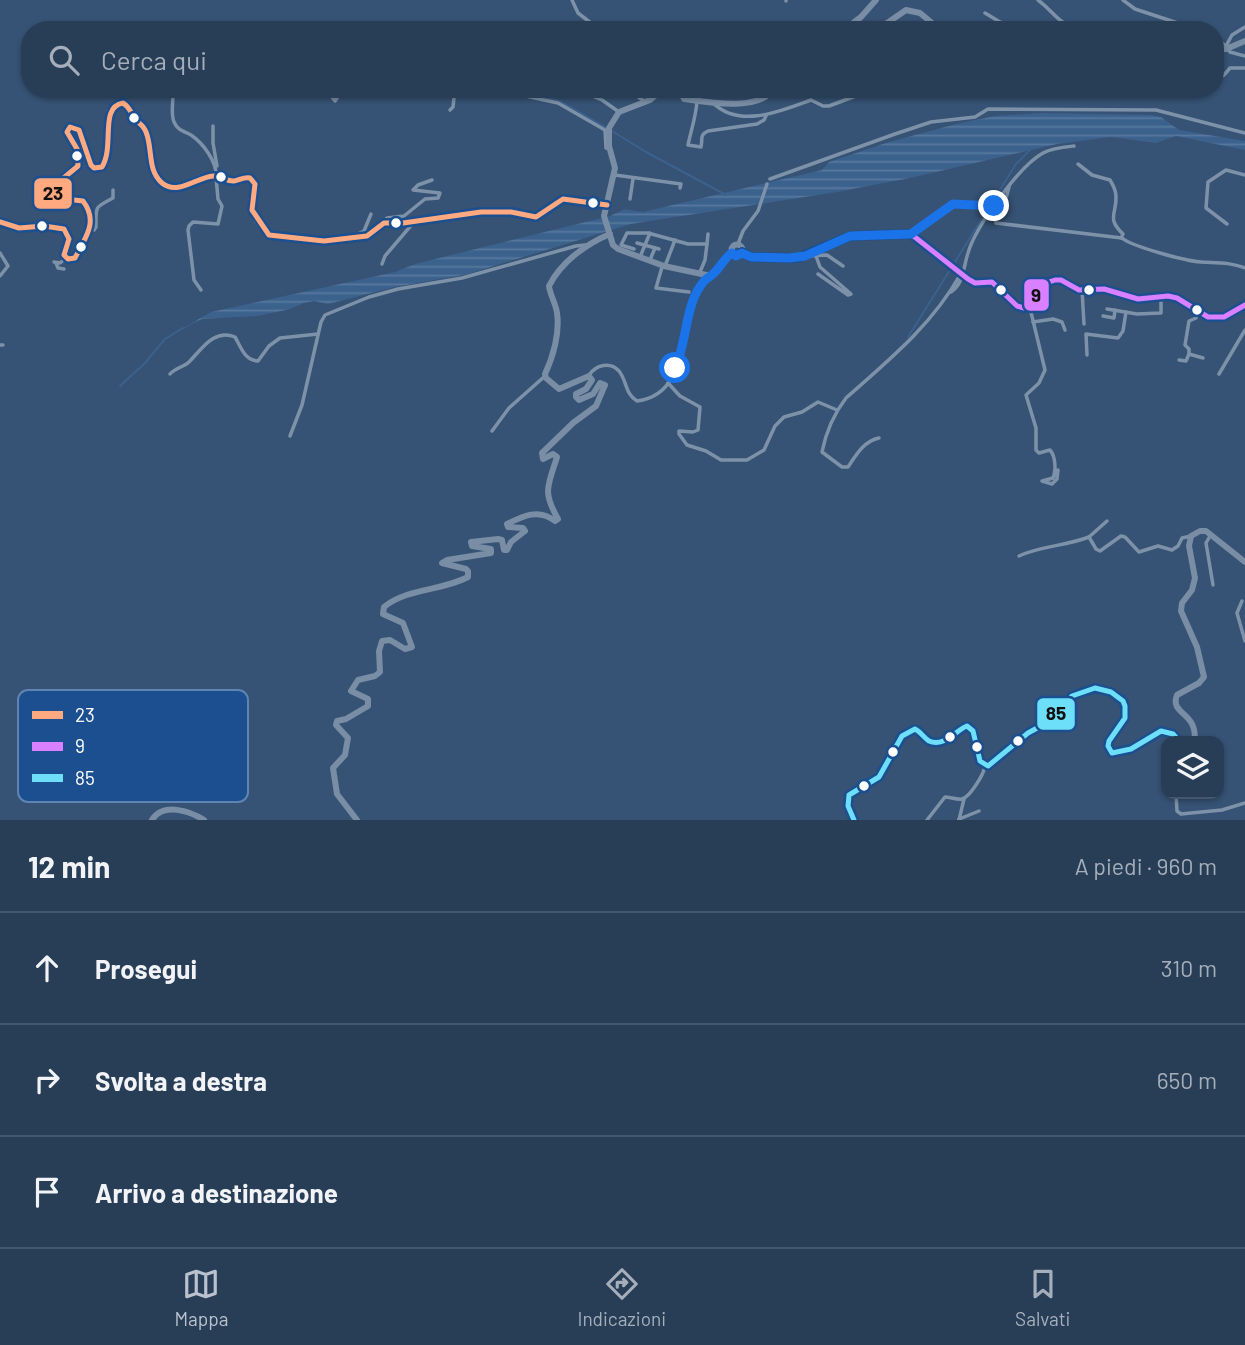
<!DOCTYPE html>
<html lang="it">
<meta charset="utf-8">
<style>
body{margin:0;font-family:Barlow,sans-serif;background:#30455d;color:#f1f3f6}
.controls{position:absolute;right:21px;bottom:21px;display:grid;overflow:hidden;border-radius:14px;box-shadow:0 2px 5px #0004}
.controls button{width:63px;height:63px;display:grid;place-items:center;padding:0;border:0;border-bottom:2px solid #44576d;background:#283e57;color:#f1f3f6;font:35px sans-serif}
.stop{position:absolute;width:21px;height:21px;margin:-16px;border:5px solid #1a73e8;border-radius:50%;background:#fff}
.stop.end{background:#1a73e8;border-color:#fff;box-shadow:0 2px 7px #0008}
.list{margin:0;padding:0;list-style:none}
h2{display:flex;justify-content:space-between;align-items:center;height:91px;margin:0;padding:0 28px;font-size:30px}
h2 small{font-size:23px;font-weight:400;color:#a5aeba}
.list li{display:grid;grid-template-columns:46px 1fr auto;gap:21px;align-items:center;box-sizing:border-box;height:112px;padding:0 28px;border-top:2px solid #44576d}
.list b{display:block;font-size:26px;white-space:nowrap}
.list em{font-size:23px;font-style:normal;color:#a5aeba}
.icon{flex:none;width:38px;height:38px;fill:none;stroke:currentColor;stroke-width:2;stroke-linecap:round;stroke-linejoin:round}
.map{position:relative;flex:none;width:1245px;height:820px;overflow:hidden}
.search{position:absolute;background:#283e57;box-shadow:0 2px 5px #0004;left:21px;right:21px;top:21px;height:77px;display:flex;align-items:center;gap:18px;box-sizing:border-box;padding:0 24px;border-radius:28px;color:#a5aeba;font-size:26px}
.sheet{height:427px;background:#283e57}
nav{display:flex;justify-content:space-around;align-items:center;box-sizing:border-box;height:98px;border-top:2px solid #44576d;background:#283e57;font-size:19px;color:#a5aeba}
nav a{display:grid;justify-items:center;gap:4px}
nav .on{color:#b9c2ce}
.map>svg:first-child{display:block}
.water{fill:url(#water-rules)}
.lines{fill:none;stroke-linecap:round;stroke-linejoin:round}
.stream{stroke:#3b618d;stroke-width:2}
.street{stroke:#7d92a8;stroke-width:3.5}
.secondary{stroke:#798da4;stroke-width:6}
.secondary-bridge{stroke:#798da4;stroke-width:6}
.bus-1-casing{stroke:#1b4f8f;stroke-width:10}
.bus-2-casing{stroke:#1b4f8f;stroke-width:10}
.bus-3-casing{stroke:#1b4f8f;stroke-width:10}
.bus-1{stroke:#ffa980;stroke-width:5}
.bus-2{stroke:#d880ff;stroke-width:5}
.bus-3{stroke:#6ddff8;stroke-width:5}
.route{stroke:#1a73e8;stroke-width:9}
.bus-dot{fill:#fff;stroke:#1b4f8f;stroke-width:2.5}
.key{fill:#1b4f8f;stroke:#5f84b1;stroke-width:2}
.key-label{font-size:19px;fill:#fff}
.line-badge{stroke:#1b4f8f;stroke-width:2.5}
.pale-badge-label{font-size:19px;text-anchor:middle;font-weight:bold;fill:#111}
</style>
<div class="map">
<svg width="1245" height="820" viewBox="0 0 1245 820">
<defs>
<pattern id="water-rules" width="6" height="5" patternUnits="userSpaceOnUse" patternTransform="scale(1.75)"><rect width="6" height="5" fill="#3b618d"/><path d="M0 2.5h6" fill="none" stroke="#58799e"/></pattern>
</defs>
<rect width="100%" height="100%" fill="#365274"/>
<path class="water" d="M1042,113L1151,115L1161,117L1179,130L1245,141V150L1176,136L1156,143L1111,137L1057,144L910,178L837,192L631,224L468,274L395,287L328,304L314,301L304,303L290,309L258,316L202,319L178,331L211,312L395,272L415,264L610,216L625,209L643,212L822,170L829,162L889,142L956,124L995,116Z"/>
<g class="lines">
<g class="stream">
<path d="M512,89L560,101L607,128"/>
<path d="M612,131L646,152L726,195"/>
<path d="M953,265L1016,164L1032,148"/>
<path d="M908,337L950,270"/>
<path d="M120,386L145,363L165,339L183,328"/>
</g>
<g class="street">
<path d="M572,0L578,13L591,23L592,30"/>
<path d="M1038,0C1058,15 1056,24 1084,30"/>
<path d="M1123,0L1135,9L1199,30"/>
<path d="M786,1V0"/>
<path d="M985,13L1000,22L1024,30"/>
<path d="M1245,27L1232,35L1226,46L1230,52L1245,56"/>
<path d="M1095,30L1121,26L1129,30"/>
<path d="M1215,39L1226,46"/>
<path d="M1215,71L1222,49"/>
<path d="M1215,78L1224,75L1230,68H1245"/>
<path d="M173,89C174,99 170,113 174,122C178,131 184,131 191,135C203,143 217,162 216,176"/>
<path d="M326,89L335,101L343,89"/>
<path d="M493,89L558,103L605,130L606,148L609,149"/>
<path d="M575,89L602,100L619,112"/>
<path d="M627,89L644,101"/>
<path d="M697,101C696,117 691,130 688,145L701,147C703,139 699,135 708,131L757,124L764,120L766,116"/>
<path d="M713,103C740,129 781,111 811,100L823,106H829L861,94L877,95L886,89"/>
<path d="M450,110L453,107L455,89"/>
<path d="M213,126V143L217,166"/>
<path d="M1078,164L1092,175L1110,180C1113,185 1116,190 1116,196C1117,214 1106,218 1123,234L1121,238"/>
<path d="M615,175L681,184L680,188"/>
<path d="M770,179L895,134L931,122L975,117L988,109L1156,110L1245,133"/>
<path d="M222,180L232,184L235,181"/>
<path d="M1009,187L1004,206L995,219L996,223L1122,238C1133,247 1186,261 1201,262C1217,263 1230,262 1245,268"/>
<path d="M630,199L633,179"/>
<path d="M384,221L387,218L404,216L425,199L438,198L440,193L413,190L418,185L432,180"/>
<path d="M1227,224L1206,208L1208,182L1226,170L1245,175"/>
<path d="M90,229L94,230L96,227C96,206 94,208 113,198V190"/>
<path d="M911,233L953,204L994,206"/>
<path d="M351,237L364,231L371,214"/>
<path d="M637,243L659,249"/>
<path d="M738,244L743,231L758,211L767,184"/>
<path d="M634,249L621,245L627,233H648L688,244H707L708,234"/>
<path d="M0,253L8,266L0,276"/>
<path d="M807,256L827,255L843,266"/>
<path d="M816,256L820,267L851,294L848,295L818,274"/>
<path d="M640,257L650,233"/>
<path d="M650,260L655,248"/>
<path d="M54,262L60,263L66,258"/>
<path d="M56,263L58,268L64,269"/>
<path d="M382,264L385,256L414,222"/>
<path d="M665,266L675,240"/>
<path d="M662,267L656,288L689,292"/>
<path d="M700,272L705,260L707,244"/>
<path d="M201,290L194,280L188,230L189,226L193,222L218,224L222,206L218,199L216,177"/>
<path d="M1082,290L1084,324"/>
<path d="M951,292C964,283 963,268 968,253C975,228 1019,166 1043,153C1052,148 1064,147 1074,146"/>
<path d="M1029,304L1045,370L1039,383L1026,395L1036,428V450L1039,453L1050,450C1056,457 1056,471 1053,478L1042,481L1052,484L1057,479L1058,470"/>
<path d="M1107,309L1137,314L1161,313V297"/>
<path d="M1198,312L1196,318L1189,321L1185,345L1189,349V354L1203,358"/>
<path d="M1103,316L1114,318L1115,310"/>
<path d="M1033,322L1053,319L1062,322L1065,330"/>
<path d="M0,345H3"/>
<path d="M1087,355L1086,334L1118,338L1123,331L1126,312"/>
<path d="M1179,360L1186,361L1189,354"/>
<path d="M170,374C175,368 184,367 189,362C201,350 214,328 235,337C241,347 244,360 258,361L269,346L280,338L318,334"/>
<path d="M1219,374L1245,330"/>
<path d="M589,375C596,365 610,361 619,371C627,381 625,394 637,401C698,393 673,307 709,277"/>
<path d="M668,383L680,396L700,407L698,430L693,432L679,431V434L687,445L706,451L721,460H747L764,450L775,426L784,417L802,412L818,402L837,410"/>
<path d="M492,431L509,408L545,376"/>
<path d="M290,436L302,405L321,322L325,315L369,297L398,289L462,278L576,246L585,245"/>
<path d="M879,438C864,441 856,455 848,467H842L822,452C826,432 833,415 846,398C889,360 932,325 960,275"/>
<path d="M1210,536L1206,543L1213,585"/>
<path d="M1089,537L1107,521"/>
<path d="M1019,556C1040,546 1066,546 1089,537L1096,549L1100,551L1121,536L1125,537L1139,552L1158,546L1172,550L1178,546L1182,538L1191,536"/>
<path d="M1242,601L1237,613L1245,641"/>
<path d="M1176,794L1177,811L1181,814L1222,810L1245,803"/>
<path d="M959,819L979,811"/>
<path d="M927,820L945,797C949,797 958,800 962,799C970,797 984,774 985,766"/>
<path d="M959,820L964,799"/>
</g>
<g class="secondary">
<path d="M844,30L861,17L876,0"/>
<path d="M877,30L906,10L920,13L938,28L972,30"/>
<path d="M1215,49H1226L1245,41"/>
<path d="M663,89L650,100L619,112L609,128V146L615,168L604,216L613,245L618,249L664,266L711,276L732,253"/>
<path d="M679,89L684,99C706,102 760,112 773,89"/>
<path d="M218,176L230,180L246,177L253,180C256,190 251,195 251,204C250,214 262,229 269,235L324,241L367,236L384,223H403L481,212H511L536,217L563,199L607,205"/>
<path d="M0,222L19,228L44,226L64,229L69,239L64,255L68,259L75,258C85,238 99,222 83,201L56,198L52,192L54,186L78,166L77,149L67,132L70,127L79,130L91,165L94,168L102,167L108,153L109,112L118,103L127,105C131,112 144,126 146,132C154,150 148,169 163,184L177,188L201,177L213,176"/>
<circle cx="737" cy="250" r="5.5"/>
<path d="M742,252L751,257L797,258L850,236L911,234L950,265"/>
<path d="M968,279L975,283L992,282L1017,306L1024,308L1049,282L1055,280H1061L1079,290L1104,289L1138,299L1168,296L1177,298L1208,317H1224L1245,305"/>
<path d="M1195,741C1195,735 1195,729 1192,724C1186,712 1171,710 1177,695L1199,683L1204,677L1197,647L1181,611L1182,603L1192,590L1195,578L1189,546L1191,536L1200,531H1206L1245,562"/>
<path d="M152,820C163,802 190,811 204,820"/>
<path d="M357,820L337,794L333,768L345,755L348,738L336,725L337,721L346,719L368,706V699L351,691L358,680L375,676L380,672L379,651L382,641L390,640L405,649L412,647L403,623L383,614L384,607C407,588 442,591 468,577V571L466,569L442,563L447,560L491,553V549L472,546L471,542L498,539L502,540L504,550H507L511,542L525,531L523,528L508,527L507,524C523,516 539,508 555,521L558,519C542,491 548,486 557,457L553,454L543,459L542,453L573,423L596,406L605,385L600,383L593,394L579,400L576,397V394L586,389L592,380L589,376L559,389L546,378L545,374C553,357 560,333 557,313C556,304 550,295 549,286C561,262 586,244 610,234"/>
<path d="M854,820L848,806L849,795L879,777L902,736L915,729C921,732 924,738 929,741C944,748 956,730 967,726L973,731L980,761L988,766L1028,733L1050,721L1072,696L1095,688L1111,692L1123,701L1125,706V718L1109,741L1108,746L1112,753L1131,749L1161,731L1173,734L1179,741"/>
</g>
<g class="secondary-bridge">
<path d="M213,176H218"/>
<path d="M950,265L968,279"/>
</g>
<defs>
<path id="bus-1" d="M0,222L19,228L44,226L64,229L69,239L64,255L68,259L75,258C85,238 99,222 83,201L56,198L52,192L54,186L78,166L77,149L67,132L70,127L79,130L91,165L94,168L102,167C115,146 99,107 123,103C130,107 131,114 136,120C140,124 144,126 146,132C153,149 147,170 162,183C178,196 197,177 213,176C221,175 227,182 234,181C240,180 243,177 250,178L255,184L252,210L269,235L324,241L367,236L384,223H403L481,212H511L536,217L563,199L607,205"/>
<path id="bus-2" d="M742,252L751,257L797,258L850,236L911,234L968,279L975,283L992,282L1017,306L1024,308L1049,282L1055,280H1061L1079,290L1104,289L1138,299L1168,296L1177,298L1208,317H1224L1245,305"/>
<path id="bus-3" d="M854,820L848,806L849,795L879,777L902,736L915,729C921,732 924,738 929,741C944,748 956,730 967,726L973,731L980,761L988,766L1028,733L1050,721L1072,696L1095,688L1111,692L1123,701L1125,706V718L1109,741L1108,746L1112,753L1131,749L1161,731L1173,734L1179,741"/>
</defs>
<use href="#bus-1" class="bus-1-casing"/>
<use href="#bus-2" class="bus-2-casing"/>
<use href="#bus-3" class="bus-3-casing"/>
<use href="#bus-1" class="bus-1"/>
<use href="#bus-2" class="bus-2"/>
<use href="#bus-3" class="bus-3"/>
</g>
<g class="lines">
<path class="route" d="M675,368C688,341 684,303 705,280C708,277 712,276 714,273C721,267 724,258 732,253L736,256L742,253L751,257L789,258L805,256L850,236L911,234L953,204L994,206"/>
</g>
<g class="bus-dot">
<circle cx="134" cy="118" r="6"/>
<circle cx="77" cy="156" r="6"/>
<circle cx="221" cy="177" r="6"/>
<circle cx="593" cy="203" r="6"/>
<circle cx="396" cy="223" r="6"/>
<circle cx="42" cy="226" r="6"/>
<circle cx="81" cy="247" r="6"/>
<circle cx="1001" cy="290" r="6"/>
<circle cx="1089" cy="290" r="6"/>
<circle cx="1197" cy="310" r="6"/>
<circle cx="950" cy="737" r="6"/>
<circle cx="1018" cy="741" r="6"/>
<circle cx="977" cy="747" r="6"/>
<circle cx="893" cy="752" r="6"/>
<circle cx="864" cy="786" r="6"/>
</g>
<rect x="18" y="690" width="230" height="112" rx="10" class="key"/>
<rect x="32" y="711" width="31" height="8" fill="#ffa980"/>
<rect x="32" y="742" width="31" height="9" fill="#d880ff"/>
<rect x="32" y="774" width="31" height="8" fill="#6ddff8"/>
<g class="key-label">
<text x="75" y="722">23</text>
<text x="75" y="753">9</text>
<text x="75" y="785">85</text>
</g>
<g class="line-badge">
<rect x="33" y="177" width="40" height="33" rx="7" fill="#ffa980"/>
<rect x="1023" y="278" width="27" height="34" rx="7" fill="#d880ff"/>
<rect x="1036" y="697" width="40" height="34" rx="7" fill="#6ddff8"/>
</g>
<g class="pale-badge-label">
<text x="53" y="200">23</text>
<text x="1036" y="302">9</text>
<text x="1056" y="720">85</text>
</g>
</svg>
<div class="controls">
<button><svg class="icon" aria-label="layers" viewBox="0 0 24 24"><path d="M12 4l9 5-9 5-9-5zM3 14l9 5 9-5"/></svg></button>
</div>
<div class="stop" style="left:675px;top:368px"></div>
<div class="stop end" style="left:994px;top:206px"></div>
<div class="search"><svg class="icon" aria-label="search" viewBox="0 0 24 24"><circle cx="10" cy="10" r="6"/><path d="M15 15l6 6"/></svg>Cerca qui</div>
</div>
<section class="sheet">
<h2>12 min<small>A piedi · 960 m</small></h2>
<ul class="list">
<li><svg class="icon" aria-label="ahead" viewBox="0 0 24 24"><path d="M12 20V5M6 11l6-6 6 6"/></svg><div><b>Prosegui</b></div><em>310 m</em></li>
<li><svg class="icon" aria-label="right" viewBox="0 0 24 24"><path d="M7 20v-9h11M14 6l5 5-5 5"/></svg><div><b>Svolta a destra</b></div><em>650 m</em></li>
<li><svg class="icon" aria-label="arrive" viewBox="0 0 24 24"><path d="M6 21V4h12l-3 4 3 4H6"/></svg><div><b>Arrivo a destinazione</b></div></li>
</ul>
</section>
<nav>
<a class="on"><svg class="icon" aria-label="map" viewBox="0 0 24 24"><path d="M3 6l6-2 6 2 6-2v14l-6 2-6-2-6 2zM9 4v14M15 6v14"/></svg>Mappa</a>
<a><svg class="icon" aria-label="directions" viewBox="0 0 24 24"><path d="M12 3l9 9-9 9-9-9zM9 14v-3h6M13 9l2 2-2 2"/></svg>Indicazioni</a>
<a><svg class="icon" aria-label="saved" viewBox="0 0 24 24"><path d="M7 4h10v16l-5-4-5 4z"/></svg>Salvati</a>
</nav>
